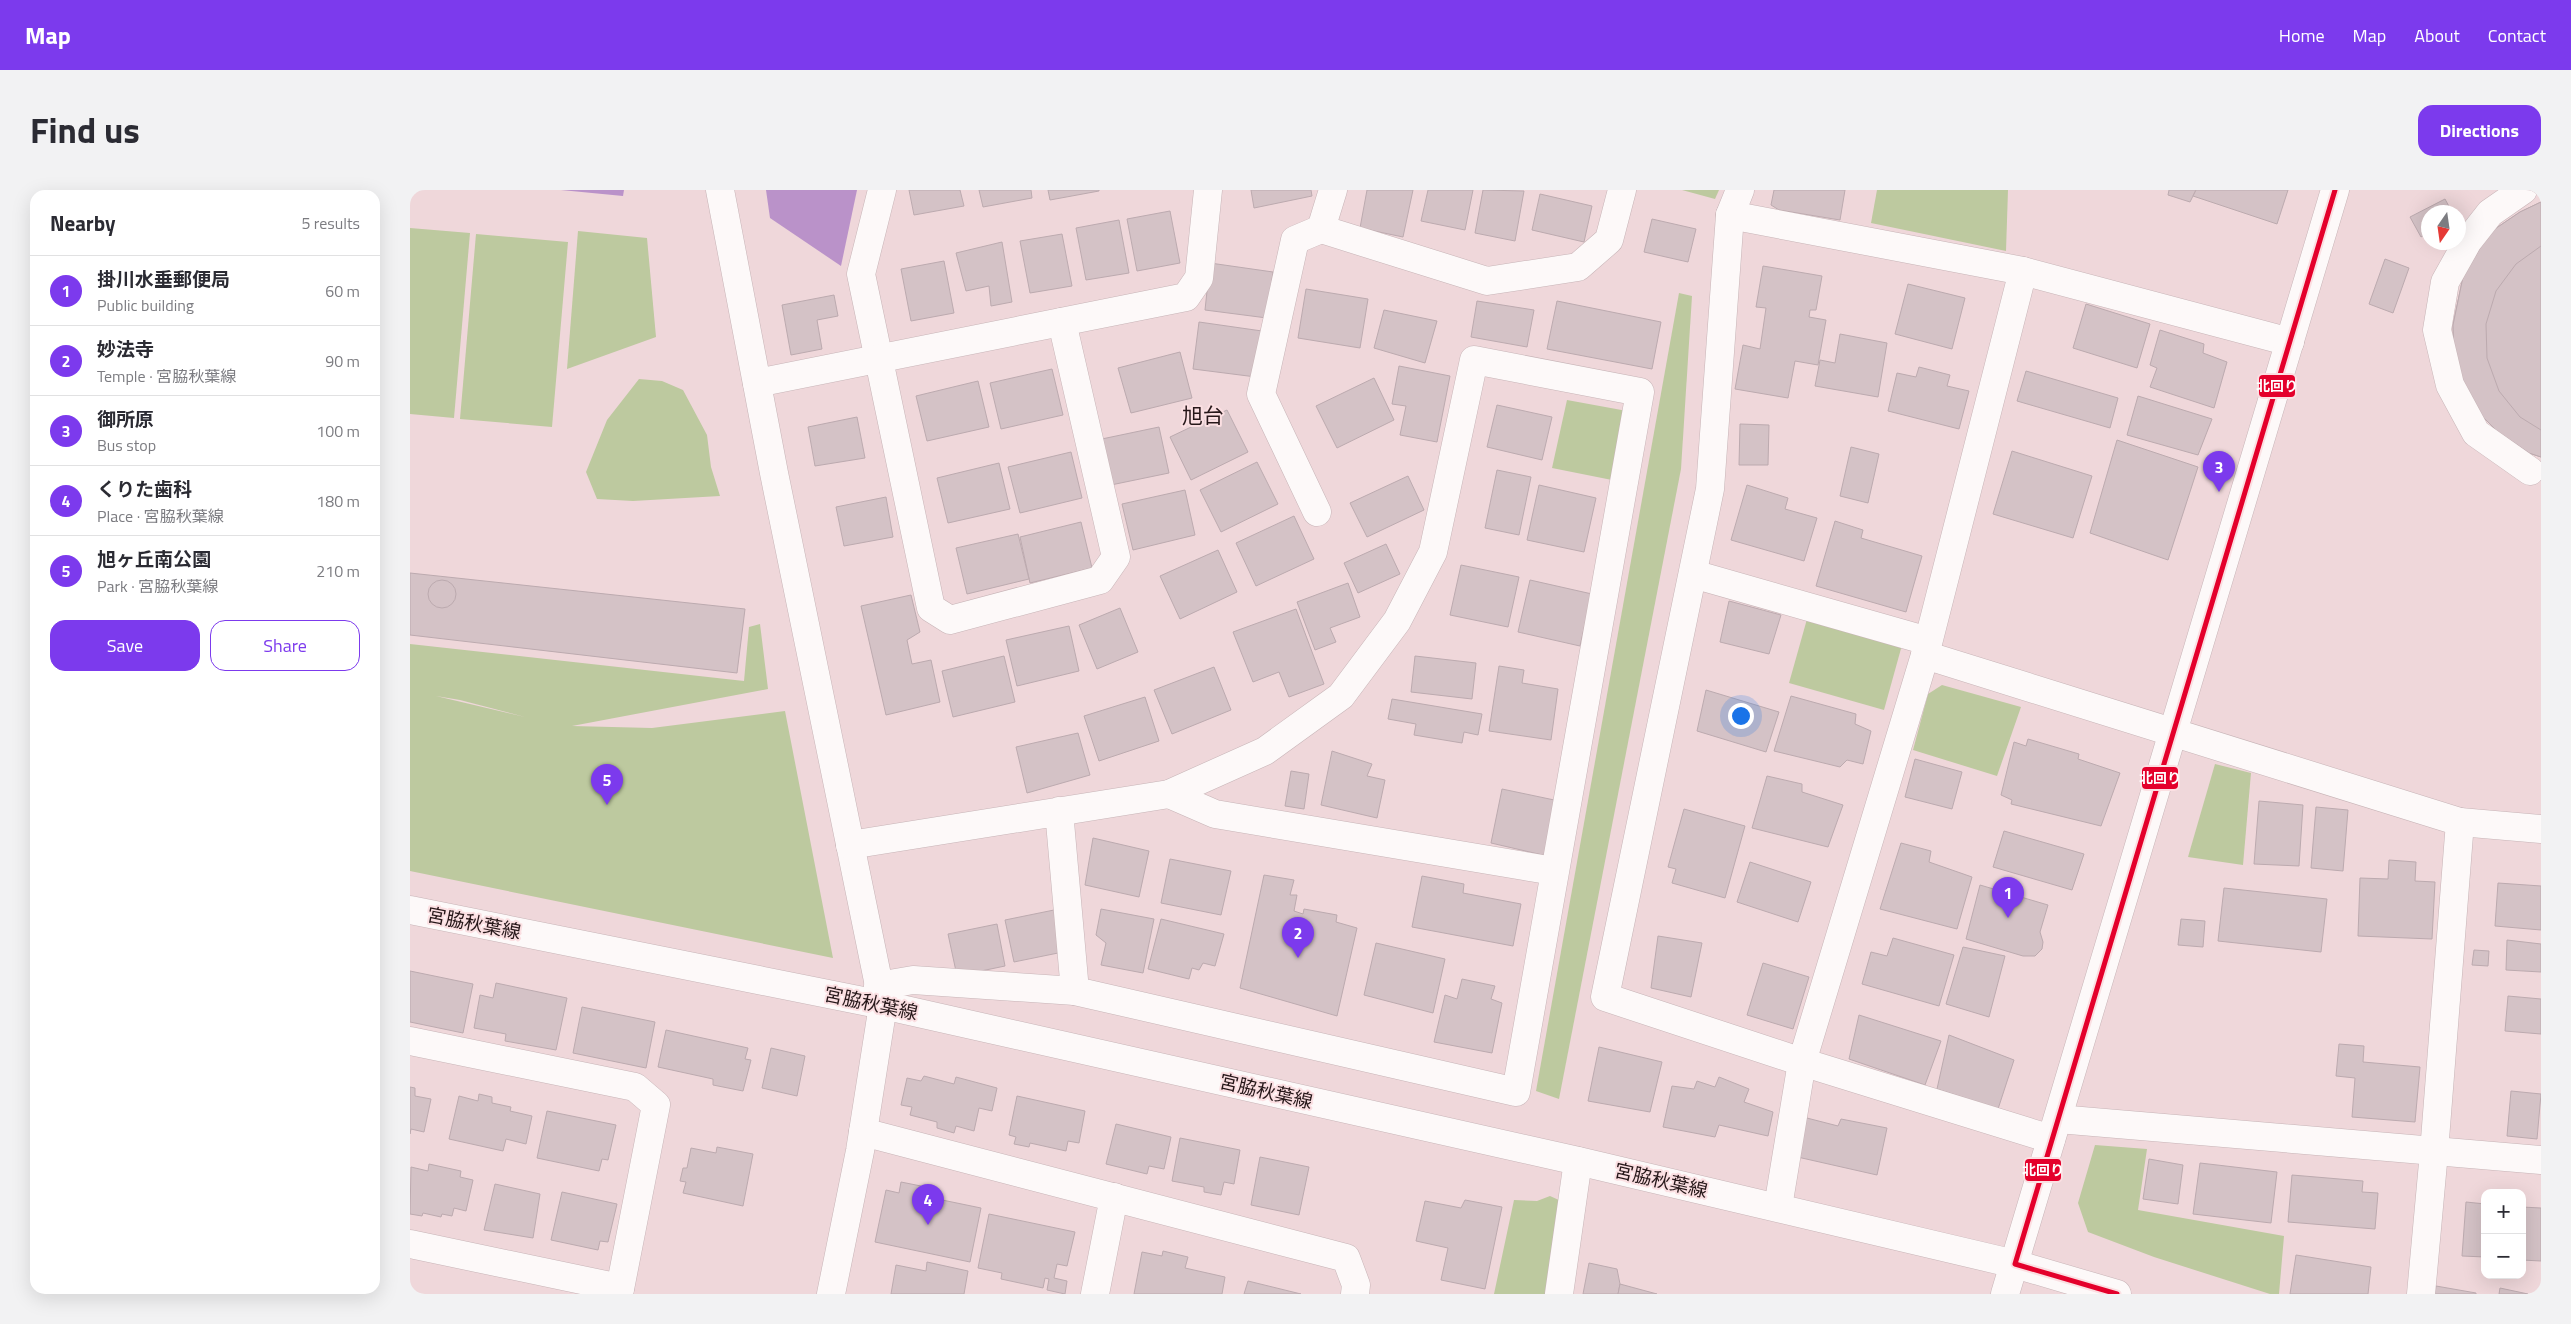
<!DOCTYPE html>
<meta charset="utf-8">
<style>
body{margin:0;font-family:"Titillium Web","Noto Sans JP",sans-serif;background:#f2f2f3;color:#2b2b33}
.controls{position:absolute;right:15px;bottom:15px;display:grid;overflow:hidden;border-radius:10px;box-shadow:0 5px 20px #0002}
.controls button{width:45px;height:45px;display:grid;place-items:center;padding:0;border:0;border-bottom:1px solid #e1e1e2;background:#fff;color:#2b2b33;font:25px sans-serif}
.compass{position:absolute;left:2011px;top:15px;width:45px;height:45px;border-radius:50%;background:#fff;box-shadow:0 5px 20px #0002;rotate:193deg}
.you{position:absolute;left:1330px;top:525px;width:18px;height:18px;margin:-12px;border:4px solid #fff;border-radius:50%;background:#1a73e8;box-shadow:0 0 0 8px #1a73e833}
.badge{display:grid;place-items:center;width:32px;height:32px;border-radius:50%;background:#7c3aed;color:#fff;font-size:16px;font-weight:700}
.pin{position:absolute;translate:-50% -41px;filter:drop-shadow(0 1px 2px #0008)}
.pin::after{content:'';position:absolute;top:26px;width:18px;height:15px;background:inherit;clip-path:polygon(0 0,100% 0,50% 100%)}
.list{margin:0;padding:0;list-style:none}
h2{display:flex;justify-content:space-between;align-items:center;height:65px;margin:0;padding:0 20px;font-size:21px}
h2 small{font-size:16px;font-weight:400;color:#7c7c81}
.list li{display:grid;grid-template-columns:32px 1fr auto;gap:15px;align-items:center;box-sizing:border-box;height:70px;padding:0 20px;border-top:1px solid #e1e1e2}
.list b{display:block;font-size:19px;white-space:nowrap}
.list p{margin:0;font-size:16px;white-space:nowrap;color:#7c7c81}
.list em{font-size:16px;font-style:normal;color:#7c7c81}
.actions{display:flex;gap:10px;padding:15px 20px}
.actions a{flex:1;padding:11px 0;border:1px solid #7c3aed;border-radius:15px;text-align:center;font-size:18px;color:#7c3aed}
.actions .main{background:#7c3aed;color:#fff}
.map{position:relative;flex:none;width:2131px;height:1104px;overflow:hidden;border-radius:15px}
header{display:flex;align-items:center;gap:30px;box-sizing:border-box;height:70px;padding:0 25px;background:#7c3aed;color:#fff}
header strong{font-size:24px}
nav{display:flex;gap:28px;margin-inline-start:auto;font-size:18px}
.intro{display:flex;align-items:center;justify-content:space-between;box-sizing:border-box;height:120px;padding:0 30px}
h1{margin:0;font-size:35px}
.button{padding:12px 22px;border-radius:15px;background:#7c3aed;color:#fff;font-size:18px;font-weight:700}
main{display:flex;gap:30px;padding:0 30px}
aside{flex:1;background:#fff;border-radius:15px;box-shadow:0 5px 20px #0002}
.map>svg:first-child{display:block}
.green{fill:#bdc99f;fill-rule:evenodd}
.water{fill:#ba92c9}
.building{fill:#d4c2c6;stroke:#bcaaaf}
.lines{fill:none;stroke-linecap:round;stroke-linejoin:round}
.minor-casing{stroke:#c7b4b7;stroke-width:29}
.minor{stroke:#fdf9f9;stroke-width:28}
.bus-1-casing{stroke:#fbdfe2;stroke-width:9}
.bus-1{stroke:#e4002b;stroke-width:5}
.labels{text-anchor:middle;stroke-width:4;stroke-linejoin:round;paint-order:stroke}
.street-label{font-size:19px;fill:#261719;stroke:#fbdfe2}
.quarter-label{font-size:21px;fill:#261719;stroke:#fbdfe2}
.line-badge{stroke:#fbdfe2;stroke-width:2}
.badge-label{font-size:14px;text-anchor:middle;font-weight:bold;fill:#fff}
</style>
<header>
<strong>Map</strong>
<nav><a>Home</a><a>Map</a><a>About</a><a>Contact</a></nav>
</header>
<div class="intro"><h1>Find us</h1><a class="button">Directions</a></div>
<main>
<aside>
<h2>Nearby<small>5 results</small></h2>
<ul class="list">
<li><span class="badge">1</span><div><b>掛川水垂郵便局</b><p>Public building</p></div><em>60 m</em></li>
<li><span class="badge">2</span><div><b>妙法寺</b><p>Temple · 宮脇秋葉線</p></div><em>90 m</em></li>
<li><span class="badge">3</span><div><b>御所原</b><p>Bus stop</p></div><em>100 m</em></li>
<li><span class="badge">4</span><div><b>くりた歯科</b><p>Place · 宮脇秋葉線</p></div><em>180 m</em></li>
<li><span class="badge">5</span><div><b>旭ヶ丘南公園</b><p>Park · 宮脇秋葉線</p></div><em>210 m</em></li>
</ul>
<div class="actions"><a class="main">Save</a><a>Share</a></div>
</aside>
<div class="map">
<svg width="2131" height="1104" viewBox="0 0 2131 1104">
<rect width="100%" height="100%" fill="#efd7da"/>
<g class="green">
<path d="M1272,0H1309L1305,9Z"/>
<path d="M1467,0H1598L1596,61L1461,33Z"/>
<path d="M0,38L60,43L44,228L0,224Z"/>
<path d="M168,41L237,48L246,147L157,179Z"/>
<path d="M66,44L158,52L142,237L50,229Z"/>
<path d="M1269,103L1282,106L1271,279L1149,909L1126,901Z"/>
<path d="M229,189L252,191L273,200L297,245L301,277L310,306L223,311L187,309L176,282L197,230Z"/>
<path d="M1157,210L1217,221L1202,290L1142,278Z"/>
<path d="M1397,429L1492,455L1474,520L1379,493Z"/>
<path d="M350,434L358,499L162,536L242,538L375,521L423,768L0,681V454L334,491L339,437ZM26,506L50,510L115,527Z"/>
<path d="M1532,495L1611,517L1587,586L1503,560L1518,504Z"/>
<path d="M1805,574L1841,583L1833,675L1778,667Z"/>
<path d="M1685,955L1737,959L1728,1020L1874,1046L1869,1104H1860L1744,1067L1678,1042L1668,1013Z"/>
<path d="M1140,1006L1162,1016L1149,1104H1084L1104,1010L1127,1011Z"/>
</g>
<g class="water">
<path d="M151,0H214L213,6Z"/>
<path d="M356,0H447L431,76L360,28Z"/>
</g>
<g class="building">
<path d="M499,0H550L554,16L504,25Z"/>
<path d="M569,0H621L622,8L573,17Z"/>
<path d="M638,0H689V1L640,10Z"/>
<path d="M841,0H901L902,6L844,18Z"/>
<path d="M957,0H1003L993,47L950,38Z"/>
<path d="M1018,0H1063L1055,40L1011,31Z"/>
<path d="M1073,0L1114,1L1105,51L1065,43Z"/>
<path d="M1364,0H1435L1430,30L1369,20L1361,15Z"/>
<path d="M1759,0H1786L1780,12L1758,5Z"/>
<path d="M1786,0H1878L1867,34L1783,6Z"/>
<path d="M1130,4L1182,16L1174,52L1122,40Z"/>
<path d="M2035,9L2042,22H2019V42L2011,47L2000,27Z"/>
<path d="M2131,12V56L2106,74L2086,101L2076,134L2077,168L2089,201L2110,227L2131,240V267L2119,263L2087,241L2061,215L2044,171L2043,135L2053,87L2079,43L2110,22Z"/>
<path d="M2131,12V267L2119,263L2087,241L2061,215L2044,171L2043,135L2053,87L2079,43L2110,22Z"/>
<path d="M760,21L770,73L727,81L717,29Z"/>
<path d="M1242,29L1286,39L1278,72L1234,62Z"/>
<path d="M709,30L719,83L676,90L666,38Z"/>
<path d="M652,44L662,96L620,103L610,51Z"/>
<path d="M592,52L602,112L581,116L579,96L556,101L546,63Z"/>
<path d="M2131,56V240L2110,227L2089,201L2077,168L2076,134L2086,101L2106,74Z"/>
<path d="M1975,69L1999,78L1983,123L1959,114Z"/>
<path d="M534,71L544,123L501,131L491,79Z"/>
<path d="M800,73L863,82L857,128L795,120Z"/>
<path d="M1353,76L1412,86L1406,120H1400L1399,127L1416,130L1408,175L1385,171L1378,208L1325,199L1333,155L1350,159L1356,118L1346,117Z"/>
<path d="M1498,94L1555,108L1542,159L1485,144Z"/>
<path d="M896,99L958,109L950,158L888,148Z"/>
<path d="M424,105L428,126L407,130L412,159L381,165L372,115Z"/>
<path d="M1067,111L1124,120L1117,157L1061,147Z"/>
<path d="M1147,111L1251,132L1242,179L1137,159Z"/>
<path d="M1676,114L1740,134L1727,178L1663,158Z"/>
<path d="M974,120L1027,131L1015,173L964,158Z"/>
<path d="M789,132L852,141L846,187L783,179Z"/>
<path d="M1750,140L1794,154L1793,163L1817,172L1804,218L1740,197L1747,178L1740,175Z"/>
<path d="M1430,144L1477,153L1468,207L1405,196L1410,170L1425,173Z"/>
<path d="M770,162L782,208L721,223L708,178Z"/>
<path d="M989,176L1040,186L1027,252L990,245L996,216L982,214Z"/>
<path d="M1509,177L1540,185L1537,196L1559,201L1549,239L1478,221L1487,183L1506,187Z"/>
<path d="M642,179L653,225L591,239L580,193Z"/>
<path d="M1616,181L1708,208L1700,238L1607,211Z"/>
<path d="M964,188L984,230L927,258L906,216Z"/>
<path d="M568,191L579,237L517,251L506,206Z"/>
<path d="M1728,206L1802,229L1788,265L1717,245Z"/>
<path d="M1087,215L1142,227L1132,270L1077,257Z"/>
<path d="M817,220L838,262L781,290L760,247Z"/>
<path d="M447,227L455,268L405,276L398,237Z"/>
<path d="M1330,234L1359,235L1358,275H1329Z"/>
<path d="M749,237L759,283L696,296L687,250Z"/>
<path d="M1707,250L1788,277L1758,370L1680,343Z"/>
<path d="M1441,257L1469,264L1458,313L1430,306Z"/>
<path d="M1602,261L1682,286L1663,348L1583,324Z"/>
<path d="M661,262L672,308L610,323L598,277Z"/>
<path d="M847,272L868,314L811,342L790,300Z"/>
<path d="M589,273L600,319L538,333L527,288Z"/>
<path d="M1087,280L1121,287L1109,345L1075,338Z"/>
<path d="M998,286L1014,320L957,347L940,313Z"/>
<path d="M1129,295L1186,308L1174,362L1117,350Z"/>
<path d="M1337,295L1378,308L1375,319L1407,328L1394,371L1321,350Z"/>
<path d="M775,300L785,345L723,360L712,314Z"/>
<path d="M476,307L483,347L434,356L426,317Z"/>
<path d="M884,326L904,369L846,396L826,353Z"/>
<path d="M1425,331L1453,340L1451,348L1512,366L1496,422L1406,396Z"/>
<path d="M671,332L682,378L620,393L610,347Z"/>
<path d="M608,344L619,389L557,404L546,358Z"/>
<path d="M976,354L990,384L948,403L934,373Z"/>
<path d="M808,360L827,402L770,429L750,386Z"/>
<path d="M1051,375L1109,387L1098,437L1040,425Z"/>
<path d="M0,383L335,419L327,483L0,445Z"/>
<circle cx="32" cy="404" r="14"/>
<path d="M1120,390L1182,404L1170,456L1108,442Z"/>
<path d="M938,393L950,427L920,438L926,452L905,460L887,412Z"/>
<path d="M501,405L510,442L497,450L502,474L521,470L530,512L476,525L451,416Z"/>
<path d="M1319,411L1371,425L1359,464L1310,452Z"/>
<path d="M710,418L728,462L687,479L669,435Z"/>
<path d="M886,419L914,494L879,507L869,482L843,492L823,442Z"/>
<path d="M659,436L669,481L607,496L596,450Z"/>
<path d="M594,466L605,512L543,527L532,481Z"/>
<path d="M1005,466L1066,473L1062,509L1001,502Z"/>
<path d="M1089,476L1114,480L1112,493L1148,499L1141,550L1079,541Z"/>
<path d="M804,477L821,520L762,544L744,500Z"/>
<path d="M1296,500L1369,522L1356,562L1287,541Z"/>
<path d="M1381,506L1446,524L1445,534L1461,541L1453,574L1437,570L1430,577L1364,561Z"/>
<path d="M735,507L749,551L689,571L674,526Z"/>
<path d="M982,509L1072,524L1068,545L1054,542L1052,553L1004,545L1006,534L978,529Z"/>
<path d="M668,543L680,585L617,603L606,557Z"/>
<path d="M1618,549L1669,564L1668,569L1710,583L1691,636L1601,614L1602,610L1591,605L1604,552L1616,556Z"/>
<path d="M922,561L962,574L957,586L975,590L967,628L911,615Z"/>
<path d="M1505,569L1552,582L1542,619L1495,607Z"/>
<path d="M881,581L899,584L894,619L875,616Z"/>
<path d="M1357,586L1392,594V602L1433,615L1418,657L1342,638Z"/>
<path d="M1092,599L1149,611L1137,666L1081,653Z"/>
<path d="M1849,611L1893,615L1889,676L1844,674Z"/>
<path d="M1906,617L1938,620L1933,681L1901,678Z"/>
<path d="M1274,619L1335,636L1315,708L1262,693L1266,679L1258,677Z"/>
<path d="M1594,641L1674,664L1662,700L1583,677Z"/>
<path d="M683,648L739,661L729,707L675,695Z"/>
<path d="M1491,653L1521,661L1519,672L1562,687L1547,739L1470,719Z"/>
<path d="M760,669L821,681L811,725L751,713Z"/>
<path d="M1979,670L2006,672L2005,691L2025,692L2022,749L1948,746L1950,688L1978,689Z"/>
<path d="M1340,672L1401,692L1388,732L1327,712Z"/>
<path d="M854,685L884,690L880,705H887L884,721L893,724L894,719L927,725L926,732L947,738L927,826L830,798Z"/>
<path d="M1012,686L1054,694L1053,703L1111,714L1103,756L1002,737Z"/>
<path d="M2088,693L2131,696V740L2085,736Z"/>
<path d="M1570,695L1638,715L1630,742L1633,752L1632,759L1625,766H1613L1556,749Z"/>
<path d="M1814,698L1917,709L1911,762L1808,751Z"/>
<path d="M691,719L744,729L733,783L691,775L696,753L686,745Z"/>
<path d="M644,720L653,762L604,772L595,730Z"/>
<path d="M751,729L814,744L805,776L793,773L789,780L782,778L779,789L738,779Z"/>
<path d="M1771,729L1795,731L1793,757L1768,755Z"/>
<path d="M587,734L595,776L547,786L538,744Z"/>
<path d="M1248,746L1292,753L1281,807L1241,798Z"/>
<path d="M1483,748L1544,765L1529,816L1452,794L1461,762L1477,766Z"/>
<path d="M2097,750L2131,754V782L2096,780Z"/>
<path d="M966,753L1035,769L1023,823L954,805Z"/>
<path d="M1553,757L1595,766L1579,827L1536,814Z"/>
<path d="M2064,760L2079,761L2078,776L2062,775Z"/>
<path d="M1353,773L1399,787L1383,839L1337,825Z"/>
<path d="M0,781L63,794L53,843L0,832Z"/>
<path d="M1052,789L1085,796L1081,809L1092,813L1082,863L1024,852L1035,805L1047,809Z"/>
<path d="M86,793L157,808L146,860L95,851L96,844L64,838L70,805L83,808Z"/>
<path d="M2098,806L2131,809V844L2095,841Z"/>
<path d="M172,817L245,832L236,878L163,863Z"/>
<path d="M1449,825L1531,851L1515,895L1439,869Z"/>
<path d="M256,840L338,858L335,869L341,870L333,901L303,895V889L248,877Z"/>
<path d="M1539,845L1604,870L1588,919L1527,899Z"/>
<path d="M1929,854L1954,856L1953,872L2010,877L2005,932L1942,927L1945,888L1926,886Z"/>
<path d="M1189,857L1252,872L1240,922L1178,911Z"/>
<path d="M361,858L395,866L387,906L352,898Z"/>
<path d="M514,886L544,894L546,887L587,898L582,921L569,918L564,941L546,936L544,943L527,938V932L500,925L502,917L491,915L497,888L511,891Z"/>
<path d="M1309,887L1339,899L1334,912L1363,922L1358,946L1309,935L1305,947L1253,937L1262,896L1284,899L1287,891L1305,897Z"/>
<path d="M0,897L5,898V906L21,909L14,942L1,939L0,944Z"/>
<path d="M2101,901L2131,904L2127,949L2097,946Z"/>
<path d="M69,904L82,907V913L101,917L100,921L122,926L116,954L96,949L93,961L39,949L49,906L68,911Z"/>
<path d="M607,906L675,921L669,953L658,951L656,961L620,953L619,957L604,954L606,947L599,945Z"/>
<path d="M137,921L206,935L198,970L192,969L189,981L127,968Z"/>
<path d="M1393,927L1428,936L1431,929L1477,938L1467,985L1383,966Z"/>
<path d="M706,934L761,947L754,979L739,976L737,984L696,974Z"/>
<path d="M770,948L830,960L824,994L814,992L811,1005L794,1002V997L762,991Z"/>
<path d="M307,957L343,964L333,1016L273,1003L276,992L270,991L273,978H277L281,958L306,963Z"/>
<path d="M850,967L899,977L889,1025L841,1015Z"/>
<path d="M1739,969L1773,975L1768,1014L1733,1009Z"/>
<path d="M1790,973L1867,982L1861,1033L1783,1024Z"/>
<path d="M19,974L51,981L50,987L63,990L56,1021L44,1018L42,1026L32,1024L31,1027L13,1023L12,1026L0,1024L1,977L18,981Z"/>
<path d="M1882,985L1953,991L1952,1002L1968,1003L1965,1039L1878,1032Z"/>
<path d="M491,992L511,996L508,1005L571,1018L560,1072L465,1052L476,1000L489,1003Z"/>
<path d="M85,994L130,1004L123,1048L74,1040Z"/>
<path d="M152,1002L207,1014L198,1052L190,1051L188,1060L141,1050Z"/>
<path d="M1055,1010L1092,1017L1075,1099L1031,1090L1038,1058L1006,1051L1015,1011L1051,1018Z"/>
<path d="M2056,1012L2075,1014V1067L2052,1066Z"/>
<path d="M2112,1017L2131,1018V1071L2112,1070Z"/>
<path d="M579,1024L665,1042L657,1076L647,1074L644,1088L657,1091L655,1104L637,1100L639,1089L635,1088L633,1098L591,1089L592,1083L568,1078Z"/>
<path d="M753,1061L778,1067L775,1078L815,1087L812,1104H724L732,1062L752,1066Z"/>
<path d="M1886,1065L1961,1077L1958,1104H1880Z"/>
<path d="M517,1072L558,1081L554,1104H481L486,1075L516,1081Z"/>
<path d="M1179,1073L1207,1079L1210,1094L1208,1104H1173Z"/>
<path d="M838,1091L891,1104H834Z"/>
<path d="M1210,1094L1247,1104H1208Z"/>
<path d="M2026,1096L2066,1103V1104H2025Z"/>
<path d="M2090,1098L2118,1104H2089Z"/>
</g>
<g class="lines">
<defs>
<g id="minor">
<path d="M310,0L364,283L473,815L450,961L421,1104"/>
<path d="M472,0L451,84L521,418L540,430L690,390L706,367L652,132"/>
<path d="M923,0L911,39L1077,91L1168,77L1199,50L1212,0"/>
<path d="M1330,0L1320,25L1300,299L1195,807L1392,872L1641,949"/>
<path d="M2113,0L2080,23L2058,51L2035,92L2027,140L2040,195L2066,243L2120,281"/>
<path d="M1320,25L1613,81L1880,152"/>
<path d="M347,193L776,107L789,88L798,0"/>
<path d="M907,322L851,204L885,50L911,39"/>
<path d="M1283,384L1518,451"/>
<path d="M1515,465L2050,632L2024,962L2011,1104"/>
<path d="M759,604L805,624L1144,681"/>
<path d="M2050,632L2131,639"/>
<path d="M440,655L759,604L855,561L931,506L987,431L1023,362L1064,170L1230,202L1106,902L665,801L649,621"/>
<path d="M0,720L473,815L1168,971L1605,1074L1707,1104"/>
<path d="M468,796L503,790L665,801"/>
<path d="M0,851L225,897L246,915L209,1104"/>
<path d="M1648,929L2131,970"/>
<path d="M453,942L936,1068L946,1095L945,1104"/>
<path d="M1368,1017L1392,872L1515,465L1613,81"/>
<path d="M0,1054L210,1098"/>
<path d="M685,1104L704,1007"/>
<path d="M1149,1104L1168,971"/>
<path d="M1595,1104L1925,0"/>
</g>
</defs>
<use href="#minor" class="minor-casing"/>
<use href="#minor" class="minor"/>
<defs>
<path id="bus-1" d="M1707,1104L1605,1074L1925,0"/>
</defs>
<use href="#bus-1" class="bus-1-casing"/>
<use href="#bus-1" class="bus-1"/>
</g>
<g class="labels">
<g class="street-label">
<text transform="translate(64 733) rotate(11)" y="7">宮脇秋葉線</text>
<text transform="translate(461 813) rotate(12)" y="7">宮脇秋葉線</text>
<text transform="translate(856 901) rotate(13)" y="7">宮脇秋葉線</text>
<text transform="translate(1251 990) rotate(13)" y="7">宮脇秋葉線</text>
</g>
<g class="quarter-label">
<text x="793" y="233">旭台</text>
</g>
</g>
<g class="line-badge">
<rect x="1848" y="184" width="38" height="24" rx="5" fill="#e4002b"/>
<rect x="1731" y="576" width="38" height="24" rx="5" fill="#e4002b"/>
<rect x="1614" y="968" width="38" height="24" rx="5" fill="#e4002b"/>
</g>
<g class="badge-label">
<text x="1867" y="201">北回り</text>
<text x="1750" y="593">北回り</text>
<text x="1633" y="985">北回り</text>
</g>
</svg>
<div class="controls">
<button>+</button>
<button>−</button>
</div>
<svg class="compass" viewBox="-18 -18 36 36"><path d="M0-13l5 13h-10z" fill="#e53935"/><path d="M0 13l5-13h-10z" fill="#7c7c81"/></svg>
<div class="you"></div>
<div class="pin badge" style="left:1598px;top:728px">1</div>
<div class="pin badge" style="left:888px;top:768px">2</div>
<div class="pin badge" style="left:1809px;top:302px">3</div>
<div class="pin badge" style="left:518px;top:1035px">4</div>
<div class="pin badge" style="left:197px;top:615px">5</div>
</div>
</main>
